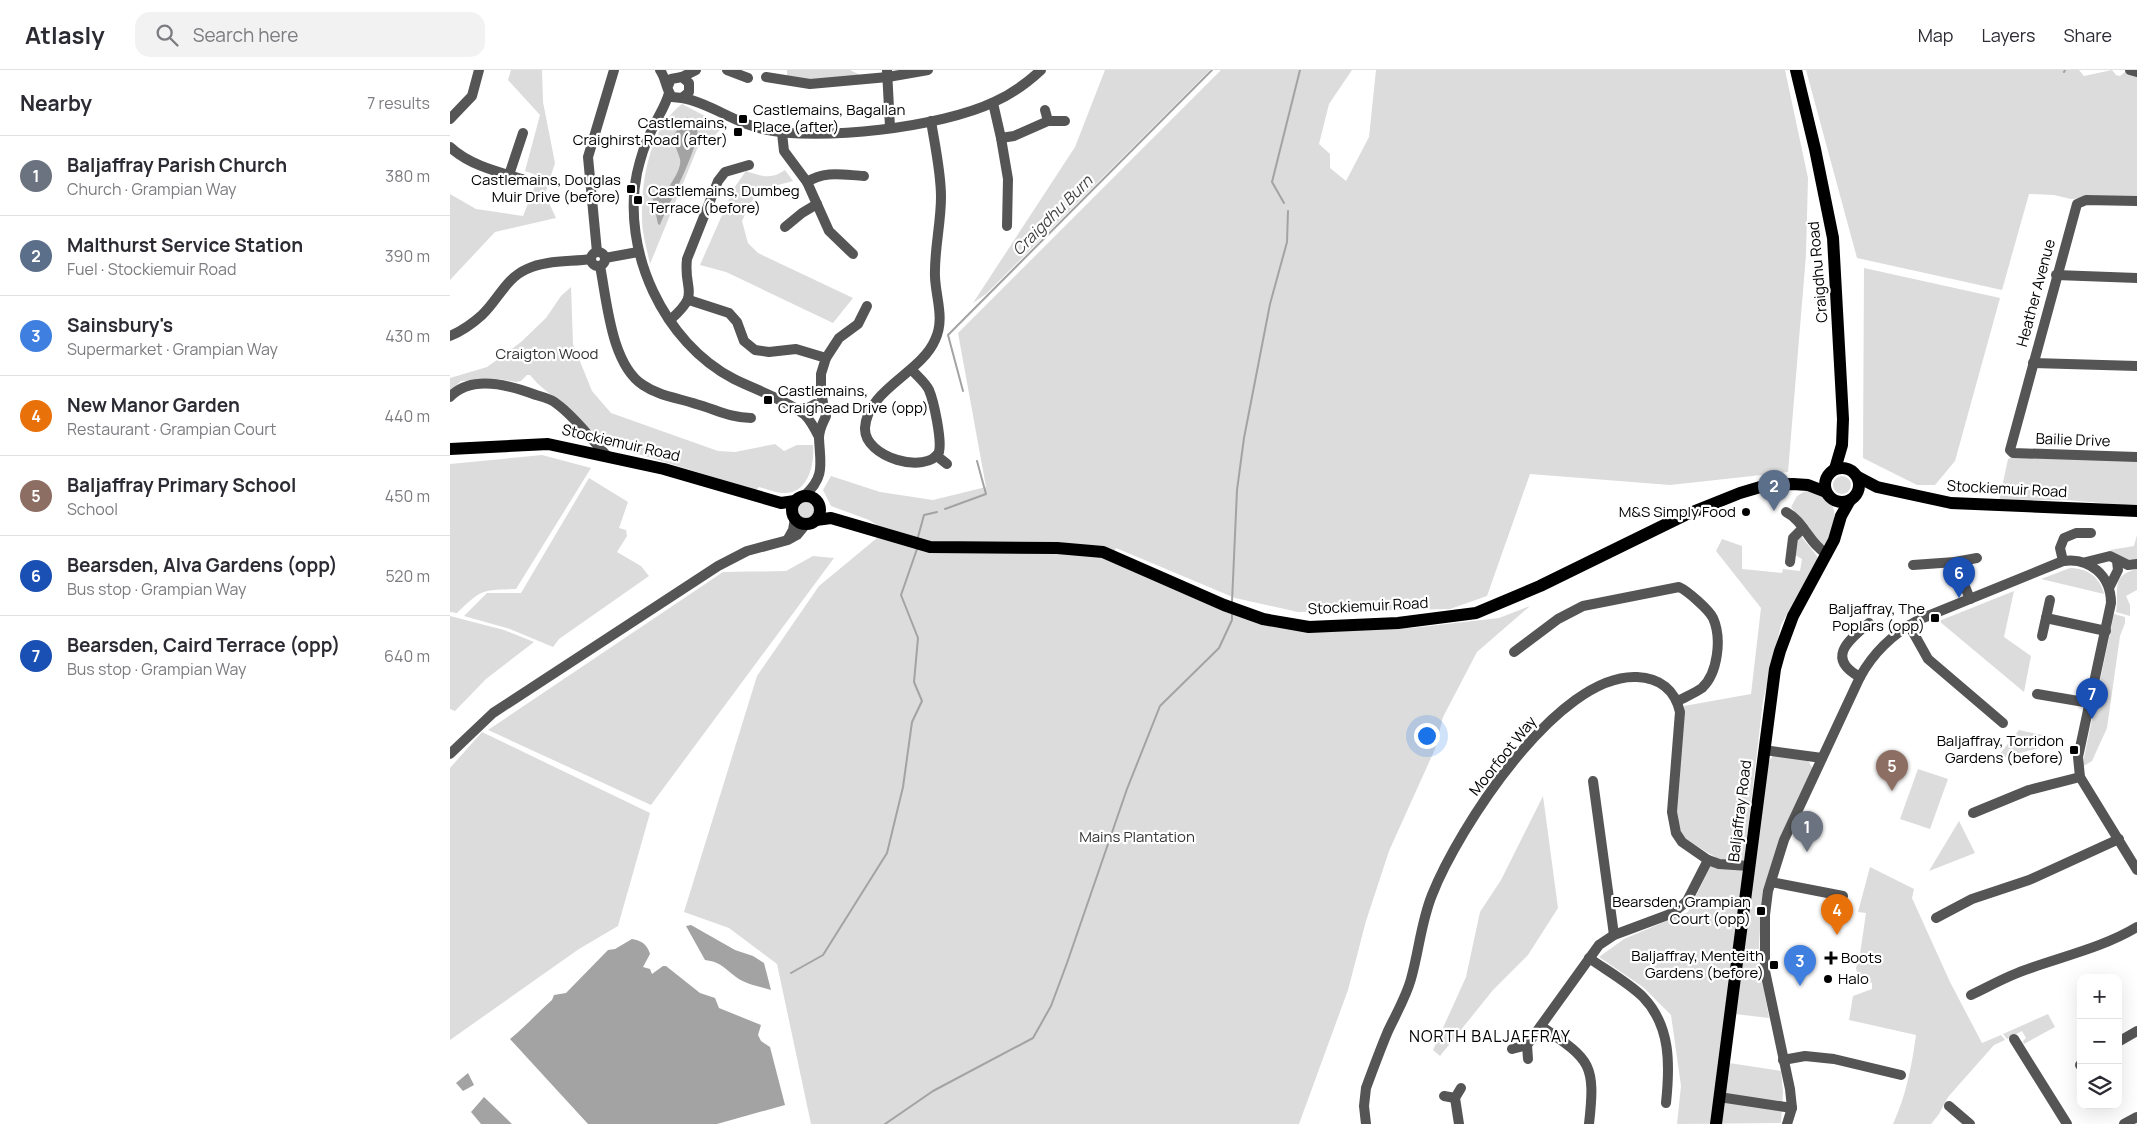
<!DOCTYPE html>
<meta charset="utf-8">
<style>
body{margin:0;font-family:Manrope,sans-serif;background:#f2f2f3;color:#2b2b33}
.controls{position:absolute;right:15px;bottom:15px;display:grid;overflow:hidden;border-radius:10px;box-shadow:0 5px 20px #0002}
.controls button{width:45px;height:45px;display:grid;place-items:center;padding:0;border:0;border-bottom:1px solid #e1e1e2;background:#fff;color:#2b2b33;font:25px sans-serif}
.you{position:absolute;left:976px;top:665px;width:18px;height:18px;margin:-12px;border:4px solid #fff;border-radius:50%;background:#1a73e8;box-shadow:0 0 0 8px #1a73e833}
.badge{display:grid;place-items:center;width:32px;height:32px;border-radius:50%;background:#000;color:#fff;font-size:16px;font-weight:700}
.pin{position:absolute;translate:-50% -41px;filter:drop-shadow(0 1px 2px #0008)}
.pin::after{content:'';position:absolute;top:26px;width:18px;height:15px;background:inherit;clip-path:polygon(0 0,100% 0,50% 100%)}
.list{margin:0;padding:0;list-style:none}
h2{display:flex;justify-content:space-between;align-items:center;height:65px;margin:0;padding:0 20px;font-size:21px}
h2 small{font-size:16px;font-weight:400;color:#7c7c81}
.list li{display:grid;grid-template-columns:32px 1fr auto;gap:15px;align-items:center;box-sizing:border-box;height:80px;padding:0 20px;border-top:1px solid #e1e1e2}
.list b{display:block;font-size:19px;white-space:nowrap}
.list p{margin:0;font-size:16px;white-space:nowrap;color:#7c7c81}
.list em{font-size:16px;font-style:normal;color:#7c7c81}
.icon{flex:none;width:28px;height:28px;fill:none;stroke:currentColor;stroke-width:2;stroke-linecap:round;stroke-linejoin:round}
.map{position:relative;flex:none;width:1687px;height:1054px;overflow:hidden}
header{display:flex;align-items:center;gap:30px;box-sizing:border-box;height:70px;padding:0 25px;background:#fff;border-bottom:1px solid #e1e1e2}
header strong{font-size:24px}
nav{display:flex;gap:28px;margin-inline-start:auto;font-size:18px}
.search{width:350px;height:45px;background:#f2f2f3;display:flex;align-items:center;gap:12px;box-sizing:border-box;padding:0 18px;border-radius:15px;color:#7c7c81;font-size:19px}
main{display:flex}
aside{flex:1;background:#fff}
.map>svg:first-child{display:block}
.green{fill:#dcdcdc}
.water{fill:#a3a3a3}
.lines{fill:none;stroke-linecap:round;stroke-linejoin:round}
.stream{stroke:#a3a3a3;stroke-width:2}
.minor{stroke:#555;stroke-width:10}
.major{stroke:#000;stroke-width:12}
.poi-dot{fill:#000;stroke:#fff;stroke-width:2}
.labels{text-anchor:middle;stroke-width:4.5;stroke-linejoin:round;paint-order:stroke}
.poi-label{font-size:15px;fill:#000;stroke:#fff;text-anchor:end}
.street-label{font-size:15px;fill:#000;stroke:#fff}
.park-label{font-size:15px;fill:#333;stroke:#fff}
.water-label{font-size:16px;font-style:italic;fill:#444;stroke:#fff}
.neighbourhood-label{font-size:16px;letter-spacing:1px;fill:#000;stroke:#fff}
</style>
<header>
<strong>Atlasly</strong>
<div class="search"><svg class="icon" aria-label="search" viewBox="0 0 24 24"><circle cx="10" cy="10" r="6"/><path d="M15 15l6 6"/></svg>Search here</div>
<nav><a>Map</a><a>Layers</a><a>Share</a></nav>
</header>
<main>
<aside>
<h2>Nearby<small>7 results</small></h2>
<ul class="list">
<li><span class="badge" style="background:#6b7280">1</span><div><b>Baljaffray Parish Church</b><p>Church · Grampian Way</p></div><em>380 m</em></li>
<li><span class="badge" style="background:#5c6f8a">2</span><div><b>Malthurst Service Station</b><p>Fuel · Stockiemuir Road</p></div><em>390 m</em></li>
<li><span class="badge" style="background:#3f7fe0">3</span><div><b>Sainsbury's</b><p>Supermarket · Grampian Way</p></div><em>430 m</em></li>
<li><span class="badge" style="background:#e8710a">4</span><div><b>New Manor Garden</b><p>Restaurant · Grampian Court</p></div><em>440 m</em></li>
<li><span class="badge" style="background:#8d6e63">5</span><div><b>Baljaffray Primary School</b><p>School</p></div><em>450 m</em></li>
<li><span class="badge" style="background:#1a4fb4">6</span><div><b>Bearsden, Alva Gardens (opp)</b><p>Bus stop · Grampian Way</p></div><em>520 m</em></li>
<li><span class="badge" style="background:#1a4fb4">7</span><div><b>Bearsden, Caird Terrace (opp)</b><p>Bus stop · Grampian Way</p></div><em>640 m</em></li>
</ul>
</aside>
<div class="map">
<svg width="1687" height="1054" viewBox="0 0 1687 1054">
<rect width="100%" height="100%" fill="#fff"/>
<g class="green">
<path d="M61,0H92L93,32L105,93L95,124L106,148L45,162L0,210V124L26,139L73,146L89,106L75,101L90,45L58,10Z"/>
<path d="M337,0H400L410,5L369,11L337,7Z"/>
<path d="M655,0H760L536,224L523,233L625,77Z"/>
<path d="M771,0H902L879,34L869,74L880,84V98L896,111L919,67L926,0H1335L1358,108L1356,185L1338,402L1220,415L1080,404L1037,526L1000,539L848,542L785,528L666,478L662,488L809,554L844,559L962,558L1049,548L1080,536L1027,582L993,647L985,679L939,781L916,851L898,920L849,1054H361L327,894L279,858L234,842L307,606L369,516L427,468L456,474L419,450L381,436L373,420L381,406L430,422L483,430L536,417L508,263Z"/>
<path d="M1356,0H1629L1634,6L1662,0L1666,5L1670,6L1675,2L1687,5V128L1644,127L1621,129L1604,125L1579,124L1552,220L1407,188Z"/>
<path d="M232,34L274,56L264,66L252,67L200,194C197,179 192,164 192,148C191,110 200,58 232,34Z"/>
<path d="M335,100L343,111L309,120L300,134L292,151L298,173L308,183L403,228L383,253L276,202L250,195L284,118L296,101C311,106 321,110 335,100Z"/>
<path d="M1414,198L1550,228L1505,391L1485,415H1467L1413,388Z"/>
<path d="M121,217L123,274L142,321L161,343L268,381L285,382L325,374L334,381L347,375H363C365,394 358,425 333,423C325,423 317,419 309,417L306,420L159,375L87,313L80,305H77L71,311L66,312L49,309L11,311L0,321V308L37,297L51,287L71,272L96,248L111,226Z"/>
<path d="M92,385L141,398L66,519C31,520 32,519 7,543L0,542V394Z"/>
<path d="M1565,386L1687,390V436L1616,430L1549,431L1558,389Z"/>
<circle cx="1392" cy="415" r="9"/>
<path d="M139,408L178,432L169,458L176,460L177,466L167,482L191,496L199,506L109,569L103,577L60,559L14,546L37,523H71Z"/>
<path d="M1357,420C1363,422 1371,423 1376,427C1391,439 1383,462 1375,475L1369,473L1341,437L1347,426Z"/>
<circle cx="356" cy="440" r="8"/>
<path d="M1687,465V490L1676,489L1660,480L1684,476Z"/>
<path d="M1351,466L1367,486V490L1331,555L1313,631L1295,785L1317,693L1324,685L1357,689L1363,699L1311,845L1309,874L1311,903L1319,948L1285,944L1279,993L1331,1001L1333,1022L1331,1053L1227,1054L1231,1016L1221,945L1193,917L1149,887L1174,869L1238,842L1265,787L1235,769L1231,763L1226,742L1234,636L1301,624L1311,538L1266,481L1272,469L1292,476V499L1332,503L1333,499L1350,501L1352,489L1345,485L1346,469Z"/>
<path d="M363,486L384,488L201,735L38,660L273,502L336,501Z"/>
<path d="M1620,498C1637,498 1650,507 1654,524L1591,509Z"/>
<path d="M1687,499V520L1676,526L1680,535V546L1666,542C1670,521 1659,506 1687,499Z"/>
<path d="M1564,521L1554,567L1581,586L1574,622L1489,551Z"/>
<path d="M1664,544L1675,547V553L1670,566L1657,658L1642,691L1632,697Z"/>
<path d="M0,546L54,560L84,572L36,609L5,641L0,639Z"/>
<path d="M1569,660L1617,670L1545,690Z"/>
<path d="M32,662L200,743L168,856L129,879L0,970V698Z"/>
<path d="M1468,699L1498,709L1480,759L1450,749Z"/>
<path d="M1093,726L1108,838L1078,885L1043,920L990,986L983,980L1016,907L1030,842L1051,810Z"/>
<path d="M1509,751L1525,783L1479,801Z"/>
<path d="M1420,797L1464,819L1462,828L1500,912L1532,973L1551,965L1555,970L1544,975L1498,1027L1489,1044L1481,1054H1443C1456,1026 1462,995 1466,965L1399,950L1403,926L1422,919V913L1408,906L1406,898L1410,884L1416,843L1408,842Z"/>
<path d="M1598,944L1605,957L1574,974L1573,971L1576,968L1572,961L1557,969L1553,964Z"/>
</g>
<g class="water">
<path d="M237,47L245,53L244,55L247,57C252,73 217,137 210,155L208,154L202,126L216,122C221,113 232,99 230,89C228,81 224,76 223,66Z"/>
<path d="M241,855L285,880L303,886L314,893L321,920C311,917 295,914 286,907C274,898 271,892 255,890L236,856Z"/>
<path d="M182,869C192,871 197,874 200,884L193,897L200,899L202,904L213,896H216L250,923L265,928L269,938L311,955L308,965L311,971L320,977L335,1035L267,1054H138L60,969C75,957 87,943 102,930L104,925L116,923L158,880L165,879Z"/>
<path d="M18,1003L24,1015L13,1021L6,1013Z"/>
<path d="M34,1027L62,1054H31L21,1042Z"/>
</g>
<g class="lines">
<g class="stream">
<path d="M1614,2L1615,0"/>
<path d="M834,133L822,112L850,0"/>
<path d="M513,321L498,265L762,0"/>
<path d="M495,439L536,424L527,391"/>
<path d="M468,467L474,445L487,442"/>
<path d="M782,532L787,420L794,368L820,234L837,172L838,141"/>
<path d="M341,903L373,885L437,783L453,717L462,652L472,631L464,612L468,568L451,525L467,479"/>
<path d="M435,1054L483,1021L583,968L601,936L617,893L677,719L710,636L769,578L782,550V544"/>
</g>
<g class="minor">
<path d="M210,0C216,8 216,20 222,27L232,28L239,22V13L232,7L221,9L218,16"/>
<path d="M277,0L298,8"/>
<path d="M437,0L440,57"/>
<path d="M1680,0L1687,2"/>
<path d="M232,7L246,0"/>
<path d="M316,7L360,14L438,7L478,0"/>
<path d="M219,23C215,38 206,49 200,64C194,76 190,90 187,103C171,181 214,273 284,309C304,319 338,331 355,345C361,351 365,359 369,367"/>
<path d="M232,28C261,33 284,53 313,59C369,72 492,57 544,32C562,24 577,13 591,0"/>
<path d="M543,33L551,68L558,109L557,156"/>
<path d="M595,40L598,51"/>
<path d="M0,49L22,26L29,0"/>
<path d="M332,63L334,81L357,112L379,161L403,184"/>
<path d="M551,68L564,66L598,51H615"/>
<path d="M0,77C19,95 48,102 72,109"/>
<path d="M59,105L73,63"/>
<path d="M357,112C375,100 394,105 414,106"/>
<path d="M1687,131L1636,130L1627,134L1560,380L1563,383L1687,387"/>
<path d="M335,157L352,143L367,134"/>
<path d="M147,182L138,87L164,0"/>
<circle cx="148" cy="189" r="7"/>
<path d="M155,188L188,182"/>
<path d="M150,196C157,231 161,294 193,315C209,326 228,328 246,334C265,339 280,348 301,348"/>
<path d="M1606,205L1687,208"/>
<path d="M239,230L279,243L287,252L294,271L305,280L319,282L346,279L376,288"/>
<path d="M220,250C252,222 233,222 237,189L268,111L275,102L299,95"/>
<path d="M0,266C12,261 22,254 32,245C48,230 56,208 77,199C96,190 120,192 141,189"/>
<path d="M1583,293L1687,296"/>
<path d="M461,299C467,306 475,312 479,320C484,332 492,370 489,382C477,405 414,388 415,358C417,320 471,303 485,270C495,249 486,229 485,207C484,180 491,154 491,127C491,102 485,76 481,51"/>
<path d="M0,327C21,304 60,315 86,325C93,327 102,329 107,334C124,346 143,371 157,386"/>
<path d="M344,339L358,338L365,334L374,338"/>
<path d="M487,386L497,394"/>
<path d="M354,426C376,407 370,393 369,368C369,359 373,353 376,346L371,323V304L376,288L389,268L408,254L417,236"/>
<path d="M1336,442C1354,451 1359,474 1377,484"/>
<path d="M338,469L343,460L345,448"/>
<path d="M1613,491L1610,478L1614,468L1626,463H1641"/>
<path d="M1340,492L1343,468L1353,458"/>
<path d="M1505,492L1520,529"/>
<path d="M1636,492L1660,486L1678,495L1687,494"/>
<path d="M1463,495L1505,492L1527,488"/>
<path d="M1660,516L1668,500L1667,491"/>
<path d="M1596,548L1656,561"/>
<path d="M1459,555L1478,589L1553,653"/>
<path d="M1592,566L1600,530"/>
<path d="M1064,582L1108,549L1133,536L1229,517C1238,521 1259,540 1263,548C1272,568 1268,603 1252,618C1245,623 1235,627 1228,631"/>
<path d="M1410,607C1375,588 1399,570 1419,553"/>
<path d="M1587,624L1640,633"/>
<path d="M1314,680L1372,688"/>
<path d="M0,684L43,643L268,496L297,481L338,470L347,465L356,454"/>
<path d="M1143,711L1164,865"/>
<path d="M1523,743L1579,720L1630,707"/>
<path d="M1321,812L1393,826"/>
<path d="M1486,848L1522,829L1579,810L1669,769"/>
<path d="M1139,888C1156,900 1179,913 1193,927C1221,956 1220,995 1216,1033"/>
<path d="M1521,925C1540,916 1559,905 1578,899C1614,886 1654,877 1687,857"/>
<path d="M1091,956C1140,990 1146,992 1139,1054"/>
<path d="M1564,969L1617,1054"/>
<path d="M1668,972L1687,961"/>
<path d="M1077,975L1078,989"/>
<path d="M1062,979L1077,975L1149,875L1164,865L1223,843L1237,831L1258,790"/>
<path d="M1333,990L1355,986L1384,989L1451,1005"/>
<path d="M1630,995L1631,994"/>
<path d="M994,1026L1005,1028"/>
<path d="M1269,1027L1342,1038"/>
<path d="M1499,1036L1520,1054"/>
<path d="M916,1054L914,1036L916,1018C923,999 930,980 938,961C946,944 956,927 961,909C969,881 971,852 982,825C1008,759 1108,603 1187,607C1210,608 1225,620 1230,642L1222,742L1226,763L1232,772L1258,790L1269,794L1299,796"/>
<path d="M1009,1054L1005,1028L1011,1018"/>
<path d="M1337,1054L1342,1038L1340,1019L1315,901V845L1318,821L1334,770L1410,607C1423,583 1443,564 1468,550L1613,491C1640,487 1661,506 1661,533L1628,687L1630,707L1687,800"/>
<path d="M1674,1054L1687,1047"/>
</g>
<g class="major">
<path d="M1346,0L1365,79L1383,168L1393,349L1392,375L1385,399"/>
<path d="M0,379L98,374L214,399L331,433L345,431"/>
<circle cx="1392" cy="415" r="17"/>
<path d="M1408,407L1427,417L1501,433L1687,441"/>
<circle cx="356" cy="440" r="14"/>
<path d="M366,450L381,448L480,477L607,478L653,482L774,535L813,549L859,557L948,553L1026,543L1090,516L1235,445L1290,423L1317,415L1343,414L1358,415L1376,422"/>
<path d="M1266,1054L1325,599L1330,581L1343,546L1384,470L1391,446L1400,430"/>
</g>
</g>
<g class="poi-dot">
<rect x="288" y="44" width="10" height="10" rx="2.5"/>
<rect x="283" y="57" width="10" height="10" rx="2.5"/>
<rect x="176" y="114" width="10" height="10" rx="2.5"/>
<rect x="183" y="125" width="10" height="10" rx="2.5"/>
<rect x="313" y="325" width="10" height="10" rx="2.5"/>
<circle cx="1296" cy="442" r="5"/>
<rect x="1480" y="543" width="10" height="10" rx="2.5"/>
<rect x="1619" y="675" width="10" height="10" rx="2.5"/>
<rect x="1306" y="836" width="10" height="10" rx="2.5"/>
<path d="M1378.5 880.5h5v5h5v5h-5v5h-5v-5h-5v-5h5z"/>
<rect x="1319" y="890" width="10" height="10" rx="2.5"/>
<circle cx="1378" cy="909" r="5"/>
</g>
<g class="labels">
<g class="poi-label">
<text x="303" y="45" text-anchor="start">Castlemains, Bagallan<tspan x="303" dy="17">Place (after)</tspan></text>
<text x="278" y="58">Castlemains,<tspan x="278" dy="17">Craighirst Road (after)</tspan></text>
<text x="171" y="115">Castlemains, Douglas<tspan x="171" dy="17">Muir Drive (before)</tspan></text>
<text x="198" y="126" text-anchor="start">Castlemains, Dumbeg<tspan x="198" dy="17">Terrace (before)</tspan></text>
<text x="328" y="326" text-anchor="start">Castlemains,<tspan x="328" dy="17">Craighead Drive (opp)</tspan></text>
<text x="1286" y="447">M&amp;S Simply Food</text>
<text x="1475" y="544">Baljaffray, The<tspan x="1475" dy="17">Poplars (opp)</tspan></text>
<text x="1614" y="676">Baljaffray, Torridon<tspan x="1614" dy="17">Gardens (before)</tspan></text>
<text x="1301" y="837">Bearsden, Grampian<tspan x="1301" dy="17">Court (opp)</tspan></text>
<text x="1314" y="891">Baljaffray, Menteith<tspan x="1314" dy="17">Gardens (before)</tspan></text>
<text x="1391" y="893" text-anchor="start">Boots</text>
<text x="1388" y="914" text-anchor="start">Halo</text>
</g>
<g class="street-label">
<text transform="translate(1368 202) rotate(-95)" y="5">Craigdhu Road</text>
<text transform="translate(1586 223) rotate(-75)" y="5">Heather Avenue</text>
<text transform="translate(1623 370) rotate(2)" y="5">Bailie Drive</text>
<text transform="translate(171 373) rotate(13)" y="5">Stockiemuir Road</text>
<text transform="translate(1557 419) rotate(3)" y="5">Stockiemuir Road</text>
<text transform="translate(918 536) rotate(-3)" y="5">Stockiemuir Road</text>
<text transform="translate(1053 686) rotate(-51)" y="5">Moorfoot Way</text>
<text transform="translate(1290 741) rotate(-83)" y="5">Baljaffray Road</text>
</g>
<g class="park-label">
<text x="97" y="289">Craigton Wood</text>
<text x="687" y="772">Mains Plantation</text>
</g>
<g class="water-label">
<text transform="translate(602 145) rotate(-45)" y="6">Craigdhu Burn</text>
</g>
<g class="neighbourhood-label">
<text x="1040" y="972">NORTH BALJAFFRAY</text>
</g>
</g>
</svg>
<div class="controls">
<button>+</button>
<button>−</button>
<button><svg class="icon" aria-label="layers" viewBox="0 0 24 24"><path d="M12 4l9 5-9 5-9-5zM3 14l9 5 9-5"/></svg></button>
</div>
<div class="you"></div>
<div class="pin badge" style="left:1357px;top:782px;background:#6b7280">1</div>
<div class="pin badge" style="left:1324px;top:441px;background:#5c6f8a">2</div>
<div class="pin badge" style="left:1350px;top:916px;background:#3f7fe0">3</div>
<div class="pin badge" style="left:1387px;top:865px;background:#e8710a">4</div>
<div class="pin badge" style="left:1442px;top:721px;background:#8d6e63">5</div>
<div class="pin badge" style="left:1509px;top:528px;background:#1a4fb4">6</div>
<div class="pin badge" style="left:1642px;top:649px;background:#1a4fb4">7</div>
</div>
</main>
